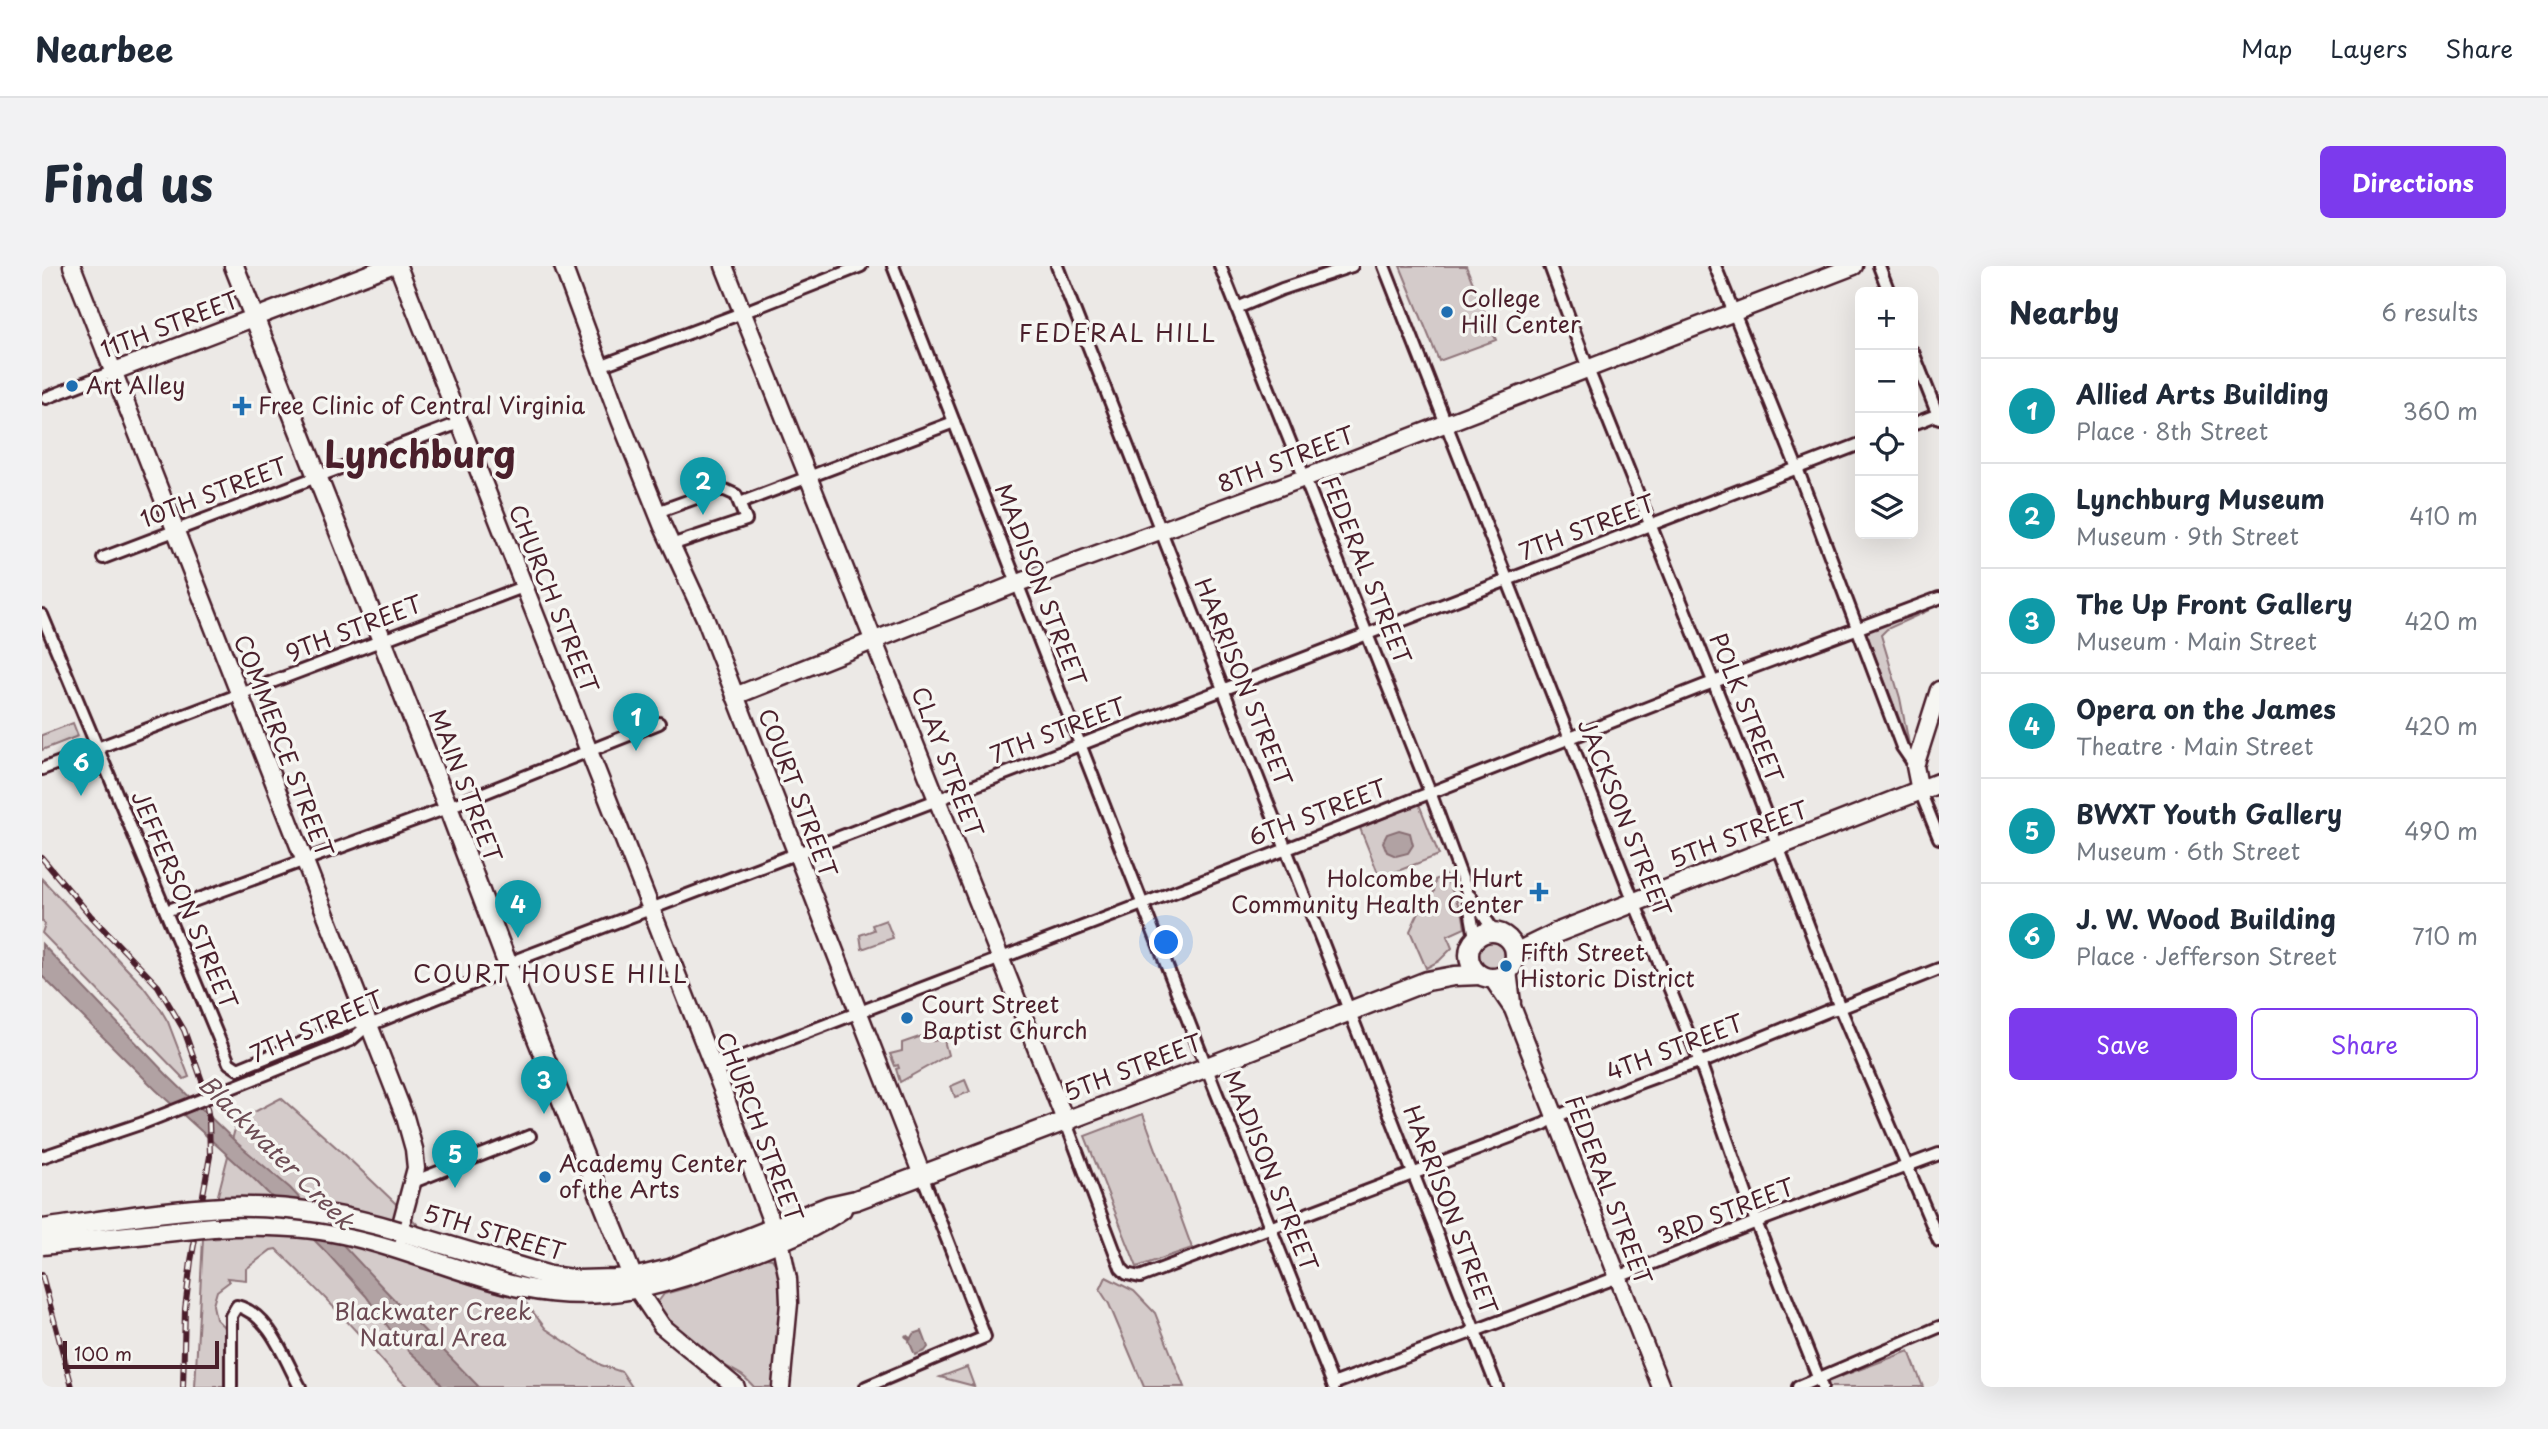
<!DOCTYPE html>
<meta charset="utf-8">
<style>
body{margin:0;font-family:"Playpen Sans",sans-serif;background:#f2f2f3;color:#1f2937}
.controls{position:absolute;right:21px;top:21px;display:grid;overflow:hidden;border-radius:10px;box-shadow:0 7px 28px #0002}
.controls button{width:63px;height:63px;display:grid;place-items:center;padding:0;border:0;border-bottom:2px solid #e0e1e3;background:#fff;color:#1f2937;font:35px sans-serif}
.scale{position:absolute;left:21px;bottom:18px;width:156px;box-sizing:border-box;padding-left:7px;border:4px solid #4a1f2b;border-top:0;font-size:19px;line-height:24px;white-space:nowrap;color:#4a1f2b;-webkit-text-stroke:5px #f6f6f2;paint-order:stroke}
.you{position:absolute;left:1125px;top:677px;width:24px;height:24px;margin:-18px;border:5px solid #fff;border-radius:50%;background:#1a73e8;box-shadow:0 0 0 10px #1a73e833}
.badge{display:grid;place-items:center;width:46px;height:46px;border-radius:50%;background:#7c3aed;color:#fff;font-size:23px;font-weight:700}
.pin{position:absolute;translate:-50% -58px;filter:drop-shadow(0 2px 4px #0008)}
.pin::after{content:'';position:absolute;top:37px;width:24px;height:21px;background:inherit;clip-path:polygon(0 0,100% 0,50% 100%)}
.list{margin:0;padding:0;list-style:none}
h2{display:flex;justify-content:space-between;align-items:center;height:91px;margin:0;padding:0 28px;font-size:30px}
h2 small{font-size:23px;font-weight:400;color:#747a83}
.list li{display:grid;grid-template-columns:46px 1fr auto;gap:21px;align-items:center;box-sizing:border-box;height:105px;padding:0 28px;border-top:2px solid #e0e1e3}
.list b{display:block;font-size:26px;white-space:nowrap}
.list p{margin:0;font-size:23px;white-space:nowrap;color:#747a83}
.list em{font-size:23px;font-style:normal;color:#747a83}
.actions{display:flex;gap:14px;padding:21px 28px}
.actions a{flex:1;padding:16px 0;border:2px solid #7c3aed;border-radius:10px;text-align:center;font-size:24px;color:#7c3aed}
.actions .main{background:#7c3aed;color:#fff}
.icon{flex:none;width:38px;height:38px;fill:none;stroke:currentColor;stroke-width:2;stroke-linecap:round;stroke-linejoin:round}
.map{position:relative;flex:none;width:1897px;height:1121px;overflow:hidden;border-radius:10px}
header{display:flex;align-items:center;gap:42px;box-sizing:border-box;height:98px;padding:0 35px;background:#fff;border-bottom:2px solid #e0e1e3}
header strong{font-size:33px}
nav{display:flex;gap:38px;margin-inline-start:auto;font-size:24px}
.intro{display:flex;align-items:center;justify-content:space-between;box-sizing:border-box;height:168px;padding:0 42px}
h1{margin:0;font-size:49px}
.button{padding:18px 32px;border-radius:10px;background:#7c3aed;color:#fff;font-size:24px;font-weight:700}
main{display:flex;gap:42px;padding:0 42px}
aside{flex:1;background:#fff;border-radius:10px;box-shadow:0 7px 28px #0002}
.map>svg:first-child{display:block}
.green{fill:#d4cbca;stroke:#8f757a;stroke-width:2}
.water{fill:#b1a2a3;stroke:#886e73;stroke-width:2}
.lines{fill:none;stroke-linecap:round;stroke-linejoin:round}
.stream{stroke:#886e73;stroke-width:3.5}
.street-casing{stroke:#4a1f2b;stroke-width:16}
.secondary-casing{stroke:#4a1f2b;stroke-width:21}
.primary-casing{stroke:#4a1f2b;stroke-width:23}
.street{stroke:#f6f6f2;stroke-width:10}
.secondary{stroke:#f6f6f2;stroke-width:16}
.primary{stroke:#f6f6f2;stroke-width:18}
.rail-casing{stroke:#4a1f2b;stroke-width:6}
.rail{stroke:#f6f6f2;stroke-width:3.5;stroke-dasharray:10;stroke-linecap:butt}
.street-bridge-casing{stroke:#4a1f2b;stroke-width:16;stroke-linecap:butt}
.primary-bridge-casing{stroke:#4a1f2b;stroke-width:23;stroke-linecap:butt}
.street-bridge{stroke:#f6f6f2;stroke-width:10}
.primary-bridge{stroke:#f6f6f2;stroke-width:18}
.poi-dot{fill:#1f6fb2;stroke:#f6f6f2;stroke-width:2.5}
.labels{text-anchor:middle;stroke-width:7;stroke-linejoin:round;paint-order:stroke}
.poi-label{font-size:23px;fill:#4a1f2b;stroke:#f6f6f2;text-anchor:start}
.street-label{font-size:23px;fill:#4a1f2b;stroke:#f6f6f2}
.park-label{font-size:23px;fill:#6c4a53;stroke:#f6f6f2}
.neighbourhood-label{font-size:24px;letter-spacing:2px;fill:#4a1f2b;stroke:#f6f6f2}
.water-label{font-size:24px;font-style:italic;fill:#6e4d55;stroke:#f6f6f2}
.town-label{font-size:37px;font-weight:bold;fill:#4a1f2b;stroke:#f6f6f2}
</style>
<header>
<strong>Nearbee</strong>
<nav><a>Map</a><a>Layers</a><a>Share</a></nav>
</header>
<div class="intro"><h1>Find us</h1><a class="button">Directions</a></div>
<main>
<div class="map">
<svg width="1897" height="1121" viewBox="0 0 1897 1121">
<rect width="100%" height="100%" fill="#ece9e6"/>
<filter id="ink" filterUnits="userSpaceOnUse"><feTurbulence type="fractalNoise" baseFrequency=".0143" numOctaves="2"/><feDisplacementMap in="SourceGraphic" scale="14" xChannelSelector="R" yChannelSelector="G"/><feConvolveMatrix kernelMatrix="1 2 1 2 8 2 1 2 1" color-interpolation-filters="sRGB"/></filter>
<g filter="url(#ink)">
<g class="green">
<path d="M1358,0H1424L1454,74L1397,95Z"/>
<path d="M1887,341V344L1845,363L1839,369L1858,432L1867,478L1823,364Z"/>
<path d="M31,457L36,470L0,484V469Z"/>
<path d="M1377,538L1397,589L1338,612L1318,562Z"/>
<path d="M1403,609L1421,649L1423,662L1405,670L1410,682L1397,695L1384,702L1368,665L1381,637L1392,626L1393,614Z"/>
<path d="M0,613L100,719L119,744L126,756L147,811L142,813L0,667L3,658L0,655Z"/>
<path d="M844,654L851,672L820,683L818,669L832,664L830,659Z"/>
<circle cx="1450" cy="689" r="14"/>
<path d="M899,763L906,789L858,816L854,803L857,802L856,799L853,800L848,788L860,785V777L880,770L881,773L887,770L891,775L895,774V765Z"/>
<path d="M923,814L928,826L913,831L909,820Z"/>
<path d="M239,832L303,889L442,1022L481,1033L504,1063L559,1099L580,1106L590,1121H366C350,1108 339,1092 325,1077C296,1045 266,1014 234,983L229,984L204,1003V1014L185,1012L187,1016L175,1025L171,1039L174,1053L181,1060L184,1066L186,1121H153L161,973L177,972L176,929L195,855Z"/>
<path d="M1101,848L1150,982L1095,1001L1043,870Z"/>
<path d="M723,992L730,993L734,999L738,997C743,1040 732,1079 731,1121H712C697,1104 694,1107 677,1096C654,1080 625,1062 613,1037L616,1036L622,1028L644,1022Z"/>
<path d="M1064,1011L1092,1025L1113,1047L1142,1121H1102L1067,1038L1058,1024Z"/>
<path d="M1867,1085L1881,1121H1786L1784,1116Z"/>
<path d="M925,1101L932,1120L898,1111Z"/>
</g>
<g class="water">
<path d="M1357,564L1368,567L1371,579L1366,587L1354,590L1345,586L1341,576L1345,568Z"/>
<path d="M0,678L126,810L196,878L248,922L343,1024L437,1121H401L390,1106L357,1076L324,1030L285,987L213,914L114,824L0,710Z"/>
<path d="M880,1065L886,1081L883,1085L873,1089L867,1075L871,1068Z"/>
</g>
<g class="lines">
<path class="stream" d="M864,1070L868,1073"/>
<defs>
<g id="street">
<path d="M851,0L1173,823L1292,1121"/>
<path d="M1015,0L1455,1121"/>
<path d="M1178,0L1388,526L1425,626L1433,672"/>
<path d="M1342,0L1592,636L1658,796L1714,956L1780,1121"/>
<path d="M1508,0L1548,108L1711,515L1798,742L1897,975"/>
<path d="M1673,0L1755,202L1860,481L1873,500"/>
<path d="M1837,0L1847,26"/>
<path d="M1195,42L1240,23L1310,0"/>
<path d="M1871,86L1897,152"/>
<path d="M558,100L700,47L819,0"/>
<path d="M4,132L70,106"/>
<path d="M1871,158L1897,148"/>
<path d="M698,237L912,156"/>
<path d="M615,246L676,224H683L694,229L704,254L629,279"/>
<path d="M61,292L417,157"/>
<path d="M0,349L187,797L196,803L314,755L325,760"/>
<path d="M0,503L481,321"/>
<path d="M1878,525L1897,572"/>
<path d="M1428,630L1452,665"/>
<path d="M124,645L394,546L617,457"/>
<path d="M671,802L1255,579L1661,420L1897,332"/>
<path d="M229,806L309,774L325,760L457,707L477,693L895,534L1818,178"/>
<path d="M1023,854L1079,1002L1085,1008L1098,1011L1502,858L1513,851C1564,830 1615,808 1668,793L1788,744L1798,742L1897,703"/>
<path d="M0,891L101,857"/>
<path d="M371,916L488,870"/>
<path d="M1291,1118L1576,1011L1722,953L1897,888"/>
<path d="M189,1121V1050L195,1040C228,1048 243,1094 258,1121"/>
<path d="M824,1121L943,1071L880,909"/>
<path d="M1756,1121L1897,1061"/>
</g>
<g id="secondary">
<path d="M30,0L363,851L372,883L374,902L354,977"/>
<path d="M356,0L680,823L740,984L746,1013L747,1037L739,1121"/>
<path d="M521,0L578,154L621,261L663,352L880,909"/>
<path d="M682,0L1023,854"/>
<path d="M70,106L347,0"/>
<path d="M693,430L976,317L1273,208L1812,0"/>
<path d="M1878,525L1873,500L1897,424"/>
<path d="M1466,705L1470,737"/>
<path d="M1450,712L1471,743L1619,1121"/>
<path d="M595,1023L620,1060L694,1121"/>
</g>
<g id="primary">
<path d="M192,0L409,549L472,715L595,1022"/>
<circle cx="1450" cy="689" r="23"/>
<path d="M1473,687L1514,667L1897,517"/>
<path d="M171,961C219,958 268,959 314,971C371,985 425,1010 482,1022C562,1039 630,1017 704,989C739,975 768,965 800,943"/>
<path d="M357,965L508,1010L537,1014L572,1013L591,1012L628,1003L787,940L814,934L1132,814L1385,715L1412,710L1438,709"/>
</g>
</defs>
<use href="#street" class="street-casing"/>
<use href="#secondary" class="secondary-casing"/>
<use href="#primary" class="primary-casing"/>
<use href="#street" class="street"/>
<use href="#secondary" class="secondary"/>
<use href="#primary" class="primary"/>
<defs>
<g id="rail">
<path d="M0,592L48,649L116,720L142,764L160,815L167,853L168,890L149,995L143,1043L141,1121"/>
<path d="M0,1009L30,1121"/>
</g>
</defs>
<use href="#rail" class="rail-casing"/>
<use href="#rail" class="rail"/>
<defs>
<path id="street-bridge" d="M101,857L229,806"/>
<g id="primary-bridge">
<path d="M0,963C60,955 121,944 182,941C242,939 300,948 357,965"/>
<path d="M0,979L171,961"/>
</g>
</defs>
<use href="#street-bridge" class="street-bridge-casing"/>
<use href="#primary-bridge" class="primary-bridge-casing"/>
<use href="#street-bridge" class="street-bridge"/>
<use href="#primary-bridge" class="primary-bridge"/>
</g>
</g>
<g class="poi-dot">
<circle cx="1405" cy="46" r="7"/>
<circle cx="30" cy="120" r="7"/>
<path d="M196.5 129.5h7v7h7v7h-7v7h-7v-7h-7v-7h7z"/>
<path d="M1493.5 615.5h7v7h7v7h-7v7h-7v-7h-7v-7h7z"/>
<circle cx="1464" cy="700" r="7"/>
<circle cx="865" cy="752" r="7"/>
<circle cx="503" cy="911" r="7"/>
</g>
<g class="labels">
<g class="poi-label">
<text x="1419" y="41">College<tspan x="1419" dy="26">Hill Center</tspan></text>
<text x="44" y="128">Art Alley</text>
<text x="216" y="148">Free Clinic of Central Virginia</text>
<text x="1481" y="621" text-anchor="end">Holcombe H. Hurt<tspan x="1481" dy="26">Community Health Center</tspan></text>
<text x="1478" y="695">Fifth Street<tspan x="1478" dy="26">Historic District</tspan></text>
<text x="879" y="747">Court Street<tspan x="879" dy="26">Baptist Church</tspan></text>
<text x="517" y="906">Academy Center<tspan x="517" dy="26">of the Arts</tspan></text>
</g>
<g class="street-label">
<text transform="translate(128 59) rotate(-21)" y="8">11TH STREET</text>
<text transform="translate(1244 194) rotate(-21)" y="8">8TH STREET</text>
<text transform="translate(172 227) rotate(-21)" y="8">10TH STREET</text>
<text transform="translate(1545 262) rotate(-21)" y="8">7TH STREET</text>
<text transform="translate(1324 304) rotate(68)" y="8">FEDERAL STREET</text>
<text transform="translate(998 319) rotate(69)" y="8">MADISON STREET</text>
<text transform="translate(511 333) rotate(68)" y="8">CHURCH STREET</text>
<text transform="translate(312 363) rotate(-21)" y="8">9TH STREET</text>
<text transform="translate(1201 416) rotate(68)" y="8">HARRISON STREET</text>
<text transform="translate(1704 442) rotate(68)" y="8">POLK STREET</text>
<text transform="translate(1016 465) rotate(-21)" y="8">7TH STREET</text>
<text transform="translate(241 480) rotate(69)" y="8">COMMERCE STREET</text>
<text transform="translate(905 496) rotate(69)" y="8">CLAY STREET</text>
<text transform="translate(423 520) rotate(69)" y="8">MAIN STREET</text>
<text transform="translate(755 527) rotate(69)" y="8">COURT STREET</text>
<text transform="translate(1276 547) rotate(-21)" y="8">6TH STREET</text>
<text transform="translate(1582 552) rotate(68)" y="8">JACKSON STREET</text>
<text transform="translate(1697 569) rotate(-21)" y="8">5TH STREET</text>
<text transform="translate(142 634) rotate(67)" y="8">JEFFERSON STREET</text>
<text transform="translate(275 761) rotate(-24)" y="8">7TH STREET</text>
<text transform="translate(1633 782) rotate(-21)" y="8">4TH STREET</text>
<text transform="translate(1091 802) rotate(-21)" y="8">5TH STREET</text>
<text transform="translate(717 861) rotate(69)" y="8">CHURCH STREET</text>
<text transform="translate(1228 905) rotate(68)" y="8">MADISON STREET</text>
<text transform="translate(1566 924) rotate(69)" y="8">FEDERAL STREET</text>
<text transform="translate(1408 944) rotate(69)" y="8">HARRISON STREET</text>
<text transform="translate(1684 946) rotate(-21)" y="8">3RD STREET</text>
<text transform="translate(452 967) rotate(16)" y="8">5TH STREET</text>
</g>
<g class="park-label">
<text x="391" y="1054">Blackwater Creek<tspan x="391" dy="26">Natural Area</tspan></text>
</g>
<g class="neighbourhood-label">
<text x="1076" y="76">FEDERAL HILL</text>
<text x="509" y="717">COURT HOUSE HILL</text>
</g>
<g class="water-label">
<text transform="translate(234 887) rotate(45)" y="8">Blackwater Creek</text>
</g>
<g class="town-label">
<text x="378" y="202">Lynchburg</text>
</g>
</g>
</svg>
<div class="controls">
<button>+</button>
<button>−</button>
<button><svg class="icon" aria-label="locate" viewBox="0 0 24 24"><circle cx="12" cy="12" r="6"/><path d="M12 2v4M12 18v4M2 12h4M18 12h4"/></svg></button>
<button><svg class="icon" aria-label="layers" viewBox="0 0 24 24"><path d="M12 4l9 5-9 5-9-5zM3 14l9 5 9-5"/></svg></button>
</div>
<div class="scale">100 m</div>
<div class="you"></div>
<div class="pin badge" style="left:594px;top:485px;background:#0f9aa8">1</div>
<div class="pin badge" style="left:661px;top:249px;background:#0f9aa8">2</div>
<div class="pin badge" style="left:502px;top:848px;background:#0f9aa8">3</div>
<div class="pin badge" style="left:476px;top:672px;background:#0f9aa8">4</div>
<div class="pin badge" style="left:413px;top:922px;background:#0f9aa8">5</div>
<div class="pin badge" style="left:39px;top:530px;background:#0f9aa8">6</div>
</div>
<aside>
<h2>Nearby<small>6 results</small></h2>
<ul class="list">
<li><span class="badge" style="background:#0f9aa8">1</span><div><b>Allied Arts Building</b><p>Place · 8th Street</p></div><em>360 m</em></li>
<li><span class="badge" style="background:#0f9aa8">2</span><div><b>Lynchburg Museum</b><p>Museum · 9th Street</p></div><em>410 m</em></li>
<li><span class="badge" style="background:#0f9aa8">3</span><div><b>The Up Front Gallery</b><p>Museum · Main Street</p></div><em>420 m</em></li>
<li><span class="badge" style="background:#0f9aa8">4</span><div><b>Opera on the James</b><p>Theatre · Main Street</p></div><em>420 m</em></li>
<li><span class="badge" style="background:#0f9aa8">5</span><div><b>BWXT Youth Gallery</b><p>Museum · 6th Street</p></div><em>490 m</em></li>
<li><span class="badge" style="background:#0f9aa8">6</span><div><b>J. W. Wood Building</b><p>Place · Jefferson Street</p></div><em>710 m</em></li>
</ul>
<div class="actions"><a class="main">Save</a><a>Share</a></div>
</aside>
</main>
